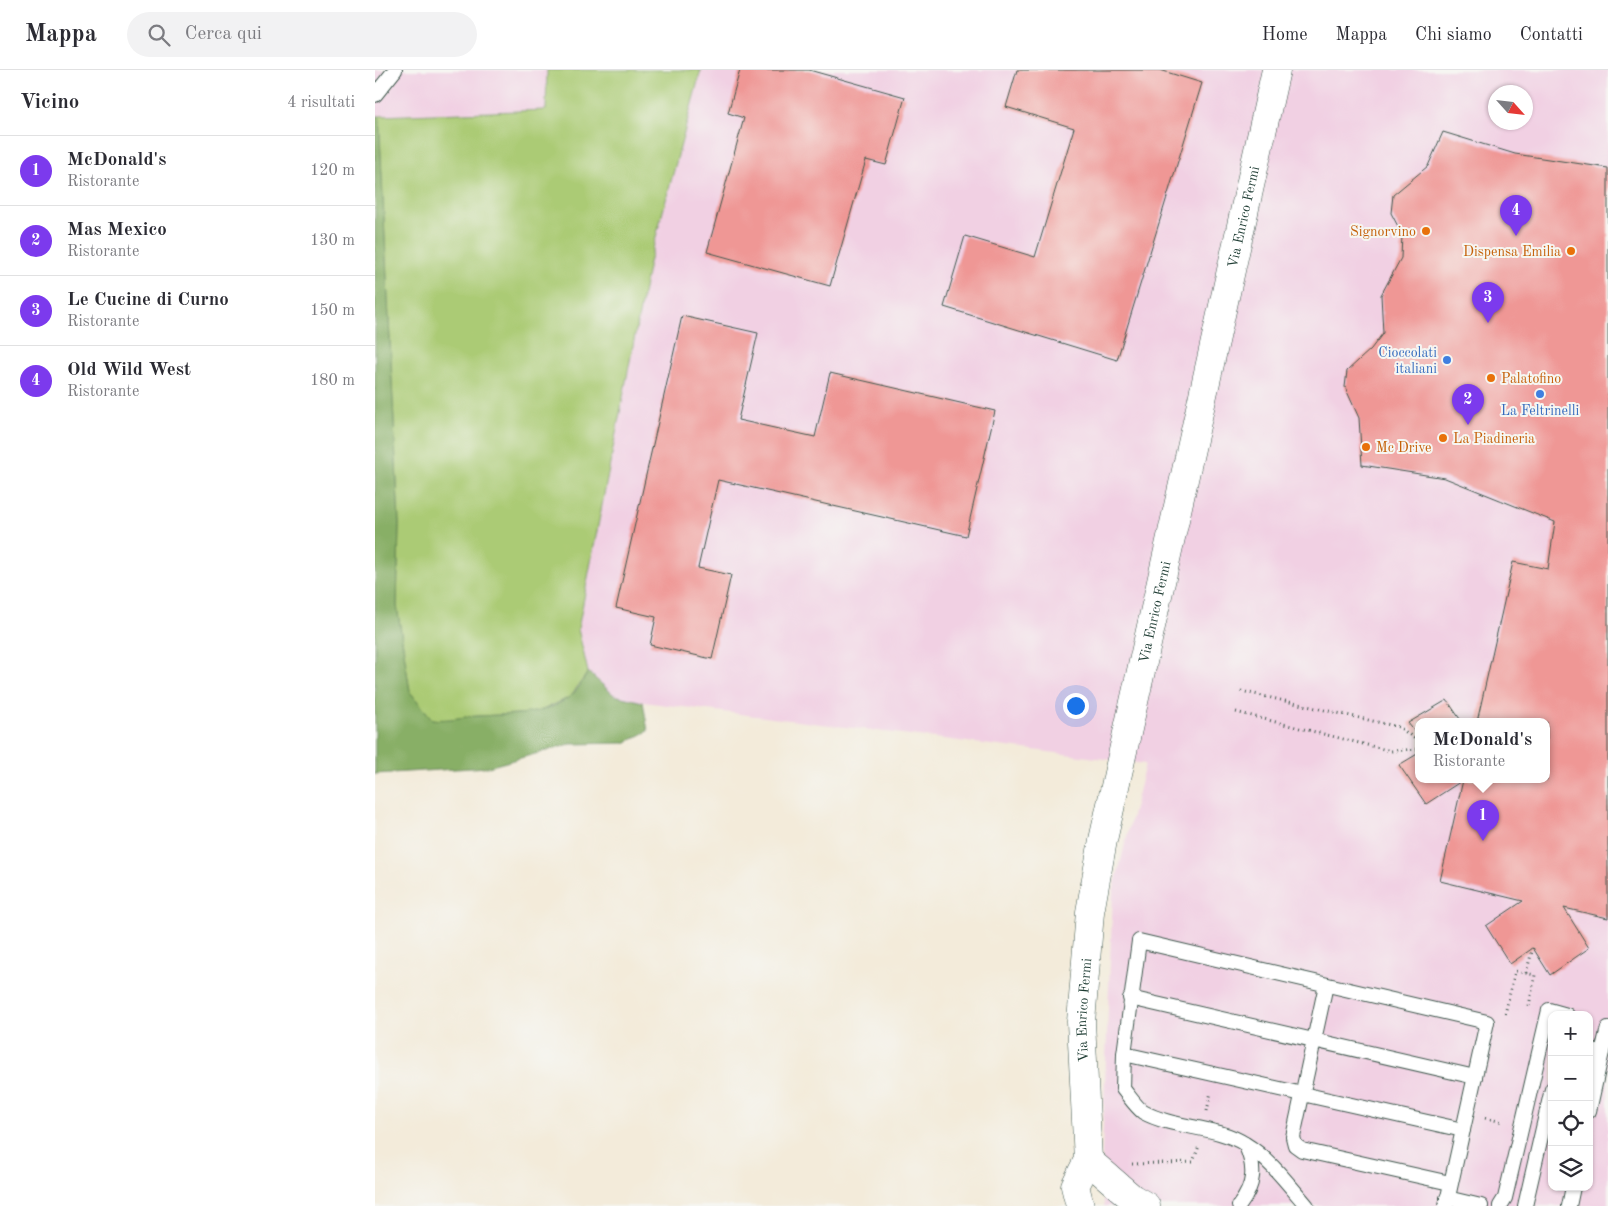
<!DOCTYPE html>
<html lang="it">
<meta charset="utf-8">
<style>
body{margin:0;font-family:"Old Standard TT",serif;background:#f2f2f3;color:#2b2b33}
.controls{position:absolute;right:15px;bottom:15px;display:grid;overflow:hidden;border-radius:10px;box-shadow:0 1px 4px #0004}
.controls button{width:45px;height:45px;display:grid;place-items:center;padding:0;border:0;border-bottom:1px solid #e1e1e2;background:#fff;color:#2b2b33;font:25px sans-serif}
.compass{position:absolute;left:1113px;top:15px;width:45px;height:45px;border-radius:50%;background:#fff;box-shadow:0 1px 4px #0004;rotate:117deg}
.you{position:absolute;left:700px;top:635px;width:18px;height:18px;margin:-12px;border:4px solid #fff;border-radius:50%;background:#1a73e8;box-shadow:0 0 0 8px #1a73e833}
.badge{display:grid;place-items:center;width:32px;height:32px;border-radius:50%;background:#7c3aed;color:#fff;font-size:16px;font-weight:700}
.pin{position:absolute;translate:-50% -41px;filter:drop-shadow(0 1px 2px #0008)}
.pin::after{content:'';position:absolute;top:26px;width:18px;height:15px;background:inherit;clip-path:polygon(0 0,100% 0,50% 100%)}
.popup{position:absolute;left:1040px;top:648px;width:135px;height:65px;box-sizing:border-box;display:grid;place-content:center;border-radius:10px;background:#fff;filter:drop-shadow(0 1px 4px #0005);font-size:16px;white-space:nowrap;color:#7c7c81}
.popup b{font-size:19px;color:#2b2b33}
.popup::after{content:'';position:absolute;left:50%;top:100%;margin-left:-10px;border:10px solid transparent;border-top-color:#fff}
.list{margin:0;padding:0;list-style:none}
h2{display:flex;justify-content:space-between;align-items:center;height:65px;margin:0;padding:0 20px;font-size:21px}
h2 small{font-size:16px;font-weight:400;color:#7c7c81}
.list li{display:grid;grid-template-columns:32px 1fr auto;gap:15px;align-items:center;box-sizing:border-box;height:70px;padding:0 20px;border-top:1px solid #e1e1e2}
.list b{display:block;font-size:19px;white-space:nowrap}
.list p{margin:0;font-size:16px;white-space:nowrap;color:#7c7c81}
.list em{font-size:16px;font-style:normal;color:#7c7c81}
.icon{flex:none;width:28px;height:28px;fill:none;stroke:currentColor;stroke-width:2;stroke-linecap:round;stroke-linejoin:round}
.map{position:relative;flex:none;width:1233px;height:1136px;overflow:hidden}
header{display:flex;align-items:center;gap:30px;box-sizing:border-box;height:70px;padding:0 25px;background:#fff;border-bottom:1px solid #e1e1e2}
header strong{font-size:24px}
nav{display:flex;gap:28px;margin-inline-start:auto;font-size:18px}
.search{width:350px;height:45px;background:#f2f2f3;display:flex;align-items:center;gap:12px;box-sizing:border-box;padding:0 18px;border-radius:28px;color:#7c7c81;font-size:19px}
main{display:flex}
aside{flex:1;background:#fff}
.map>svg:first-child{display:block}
.built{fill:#f1d0e3;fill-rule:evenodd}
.green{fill:#abcb74;stroke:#658454}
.forest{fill:#88af66;stroke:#54764d}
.building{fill:#ef9795}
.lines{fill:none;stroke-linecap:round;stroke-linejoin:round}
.lane-casing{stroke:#3f574d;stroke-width:16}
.secondary-casing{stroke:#3f574d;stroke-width:29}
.path{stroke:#3f574d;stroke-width:3;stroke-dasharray:1 4;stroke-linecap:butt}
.lane{stroke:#fff;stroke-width:14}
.secondary{stroke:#fff;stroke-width:28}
.food-dot{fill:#e8710a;stroke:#f6f6f2;stroke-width:2}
.shop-dot{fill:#3f7fe0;stroke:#f6f6f2;stroke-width:2}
.labels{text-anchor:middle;stroke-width:4;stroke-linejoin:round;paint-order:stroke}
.street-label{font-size:14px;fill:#1f3d34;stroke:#f6f6f2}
.food-label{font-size:14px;fill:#c56008;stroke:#f6f6f2;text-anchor:start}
.shop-label{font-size:14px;fill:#366cbe;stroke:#f6f6f2;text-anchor:end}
</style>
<header>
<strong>Mappa</strong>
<div class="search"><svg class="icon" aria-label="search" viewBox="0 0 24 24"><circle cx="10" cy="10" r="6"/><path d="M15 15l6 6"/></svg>Cerca qui</div>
<nav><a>Home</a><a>Mappa</a><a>Chi siamo</a><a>Contatti</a></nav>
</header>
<main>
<aside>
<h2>Vicino<small>4 risultati</small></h2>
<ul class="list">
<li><span class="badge">1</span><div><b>McDonald's</b><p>Ristorante</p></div><em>120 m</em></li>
<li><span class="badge">2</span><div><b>Mas Mexico</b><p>Ristorante</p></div><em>130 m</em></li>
<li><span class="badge">3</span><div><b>Le Cucine di Curno</b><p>Ristorante</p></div><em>150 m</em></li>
<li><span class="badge">4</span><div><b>Old Wild West</b><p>Ristorante</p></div><em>180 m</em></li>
</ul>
</aside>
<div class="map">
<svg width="1233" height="1136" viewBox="0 0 1233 1136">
<rect width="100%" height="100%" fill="#f6f6f2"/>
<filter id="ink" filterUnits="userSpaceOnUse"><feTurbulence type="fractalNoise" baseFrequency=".02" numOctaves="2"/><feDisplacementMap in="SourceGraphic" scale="10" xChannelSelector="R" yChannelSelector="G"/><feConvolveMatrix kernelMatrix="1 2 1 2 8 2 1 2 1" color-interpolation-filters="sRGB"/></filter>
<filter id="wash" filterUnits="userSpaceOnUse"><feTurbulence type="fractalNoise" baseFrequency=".0096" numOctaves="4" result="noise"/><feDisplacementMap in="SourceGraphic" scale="20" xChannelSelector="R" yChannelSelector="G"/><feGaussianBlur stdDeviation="1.12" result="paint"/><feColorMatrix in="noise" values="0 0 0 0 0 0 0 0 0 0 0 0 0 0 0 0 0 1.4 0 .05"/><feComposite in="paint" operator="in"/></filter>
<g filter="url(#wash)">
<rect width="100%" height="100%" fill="#f3ebda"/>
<g class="built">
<path d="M0,0H172V40L0,46Z"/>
<path d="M326,0H1233V1136H729L727,1082L738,822L770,694L268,632L239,625L213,602L203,559L274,193ZM1120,22H1150V52H1120ZM1044,652H1172V710H1044ZM1177,945H1214V1117H1177Z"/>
</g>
<path class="green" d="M172,0H326L274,193L203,559L213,602L195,627L161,643L103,646L72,651L57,649L35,622L22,536L24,454L4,46L171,40Z"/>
<path class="forest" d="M0,46H4L24,454L22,536L35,622L57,649C74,651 88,646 104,646C135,644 168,647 194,627C202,622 208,610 213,602L239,625L268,632L273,661L250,673L196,674L113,697L0,704Z"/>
<g id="blocks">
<g class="building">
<path d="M365,0H434L530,27L511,95L491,90L455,216L332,182L369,48L353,43Z"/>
<path d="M642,0H785L827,13L742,290L569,237L590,166L660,187L699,58L631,37Z"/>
<path d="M1068,62L1140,84L1233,98V848L1189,838L1214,878L1175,905L1158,878L1135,894L1111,856L1148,831L1065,811L1088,710H1172V652H1102L1138,492L1173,499L1180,452L1070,408L987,395L984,348L970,317L972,301L996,279L1008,263L1006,225L1026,188L1027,164L1016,143L1018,125L1053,96Z"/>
<path d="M307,246L383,263L363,350L440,367L455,303L620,341L591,466L343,410L323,498L356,505L337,589L275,575L281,547L241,538Z"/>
<path d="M1072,630L1087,652H1044V667L1033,653Z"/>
<path d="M1044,683V710H1088L1051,734L1024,695Z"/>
</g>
</g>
</g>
<g filter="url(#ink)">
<use href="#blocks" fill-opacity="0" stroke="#3f574d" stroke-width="1"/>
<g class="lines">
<defs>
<g id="lane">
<path d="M0,25L20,0"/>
<path d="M951,915L918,1067L920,1075L927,1080L1075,1113"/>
<path d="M755,928L1100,1007"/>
<path d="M1214,982H1227L1233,958"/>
<path d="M749,984L1088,1060"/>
<path d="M1214,1041L1227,982"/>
<path d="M1072,1128L1106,1136"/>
<path d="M864,1136C880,1115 881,1097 870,1074"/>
<path d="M932,1136C914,1115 894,1088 870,1074C840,1055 799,1059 768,1042C761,1037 754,1026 748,1019L749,984L764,871L1112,952L1071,1136"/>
<path d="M1125,1136L1130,1128L1174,940L1192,945"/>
<path d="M1150,1136L1177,1019"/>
<path d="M1194,1136L1198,1117"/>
</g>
<g id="secondary">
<path d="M713,1090L757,1128L771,1136"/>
<path id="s1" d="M705,1136L700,1116L713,1090L706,952L715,842L728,770L901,0"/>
</g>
</defs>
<use href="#lane" class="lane-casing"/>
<use href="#secondary" class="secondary-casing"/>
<g class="path">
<path d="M866,621L1024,657L1044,672"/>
<path d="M861,642L1016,681L1044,679"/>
<path d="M1151,903L1158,878"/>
<path d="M1130,944L1140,901L1160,905L1154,936"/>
<path d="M832,1041L836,1022"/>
<path d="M1110,1048L1128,1052"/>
<path d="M757,1094L818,1092L824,1076"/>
</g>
<use href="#lane" class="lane"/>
<use href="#secondary" class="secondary"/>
</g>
</g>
<g class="food-dot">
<circle cx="1051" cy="161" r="5"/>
<circle cx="1196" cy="181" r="5"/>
<circle cx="1116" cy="308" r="5"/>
<circle cx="1068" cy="368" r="5"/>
<circle cx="991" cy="377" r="5"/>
</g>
<g class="shop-dot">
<circle cx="1072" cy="290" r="5"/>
<circle cx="1165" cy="324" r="5"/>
</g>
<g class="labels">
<g class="street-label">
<text dy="5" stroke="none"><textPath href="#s1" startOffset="1010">Via Enrico Fermi</textPath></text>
<text dy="5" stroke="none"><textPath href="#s1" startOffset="605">Via Enrico Fermi</textPath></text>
<text dy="5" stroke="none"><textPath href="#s1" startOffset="200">Via Enrico Fermi</textPath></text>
</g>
<g class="food-label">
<text x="1041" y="166" text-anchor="end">Signorvino</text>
<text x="1186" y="186" text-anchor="end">Dispensa Emilia</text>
<text x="1126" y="313">Palatofino</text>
<text x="1078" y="373">La Piadineria</text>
<text x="1001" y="382">Mc Drive</text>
</g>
<g class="shop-label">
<text x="1062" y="287">Cioccolati<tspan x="1062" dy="16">italiani</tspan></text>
<text x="1165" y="345" text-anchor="middle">La Feltrinelli</text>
</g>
</g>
</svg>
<div class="controls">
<button>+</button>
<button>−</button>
<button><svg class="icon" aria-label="locate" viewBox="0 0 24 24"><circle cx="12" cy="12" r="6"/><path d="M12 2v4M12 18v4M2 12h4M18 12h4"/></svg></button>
<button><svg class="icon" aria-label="layers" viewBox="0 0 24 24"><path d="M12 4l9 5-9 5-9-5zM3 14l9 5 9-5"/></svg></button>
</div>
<svg class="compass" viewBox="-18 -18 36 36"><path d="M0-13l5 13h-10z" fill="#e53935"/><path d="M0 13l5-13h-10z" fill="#7c7c81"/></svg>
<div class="you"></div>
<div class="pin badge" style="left:1108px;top:771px">1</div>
<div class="popup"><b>McDonald's</b>Ristorante</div>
<div class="pin badge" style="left:1093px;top:355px">2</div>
<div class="pin badge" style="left:1113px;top:253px">3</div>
<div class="pin badge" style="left:1141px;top:166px">4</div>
</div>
</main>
